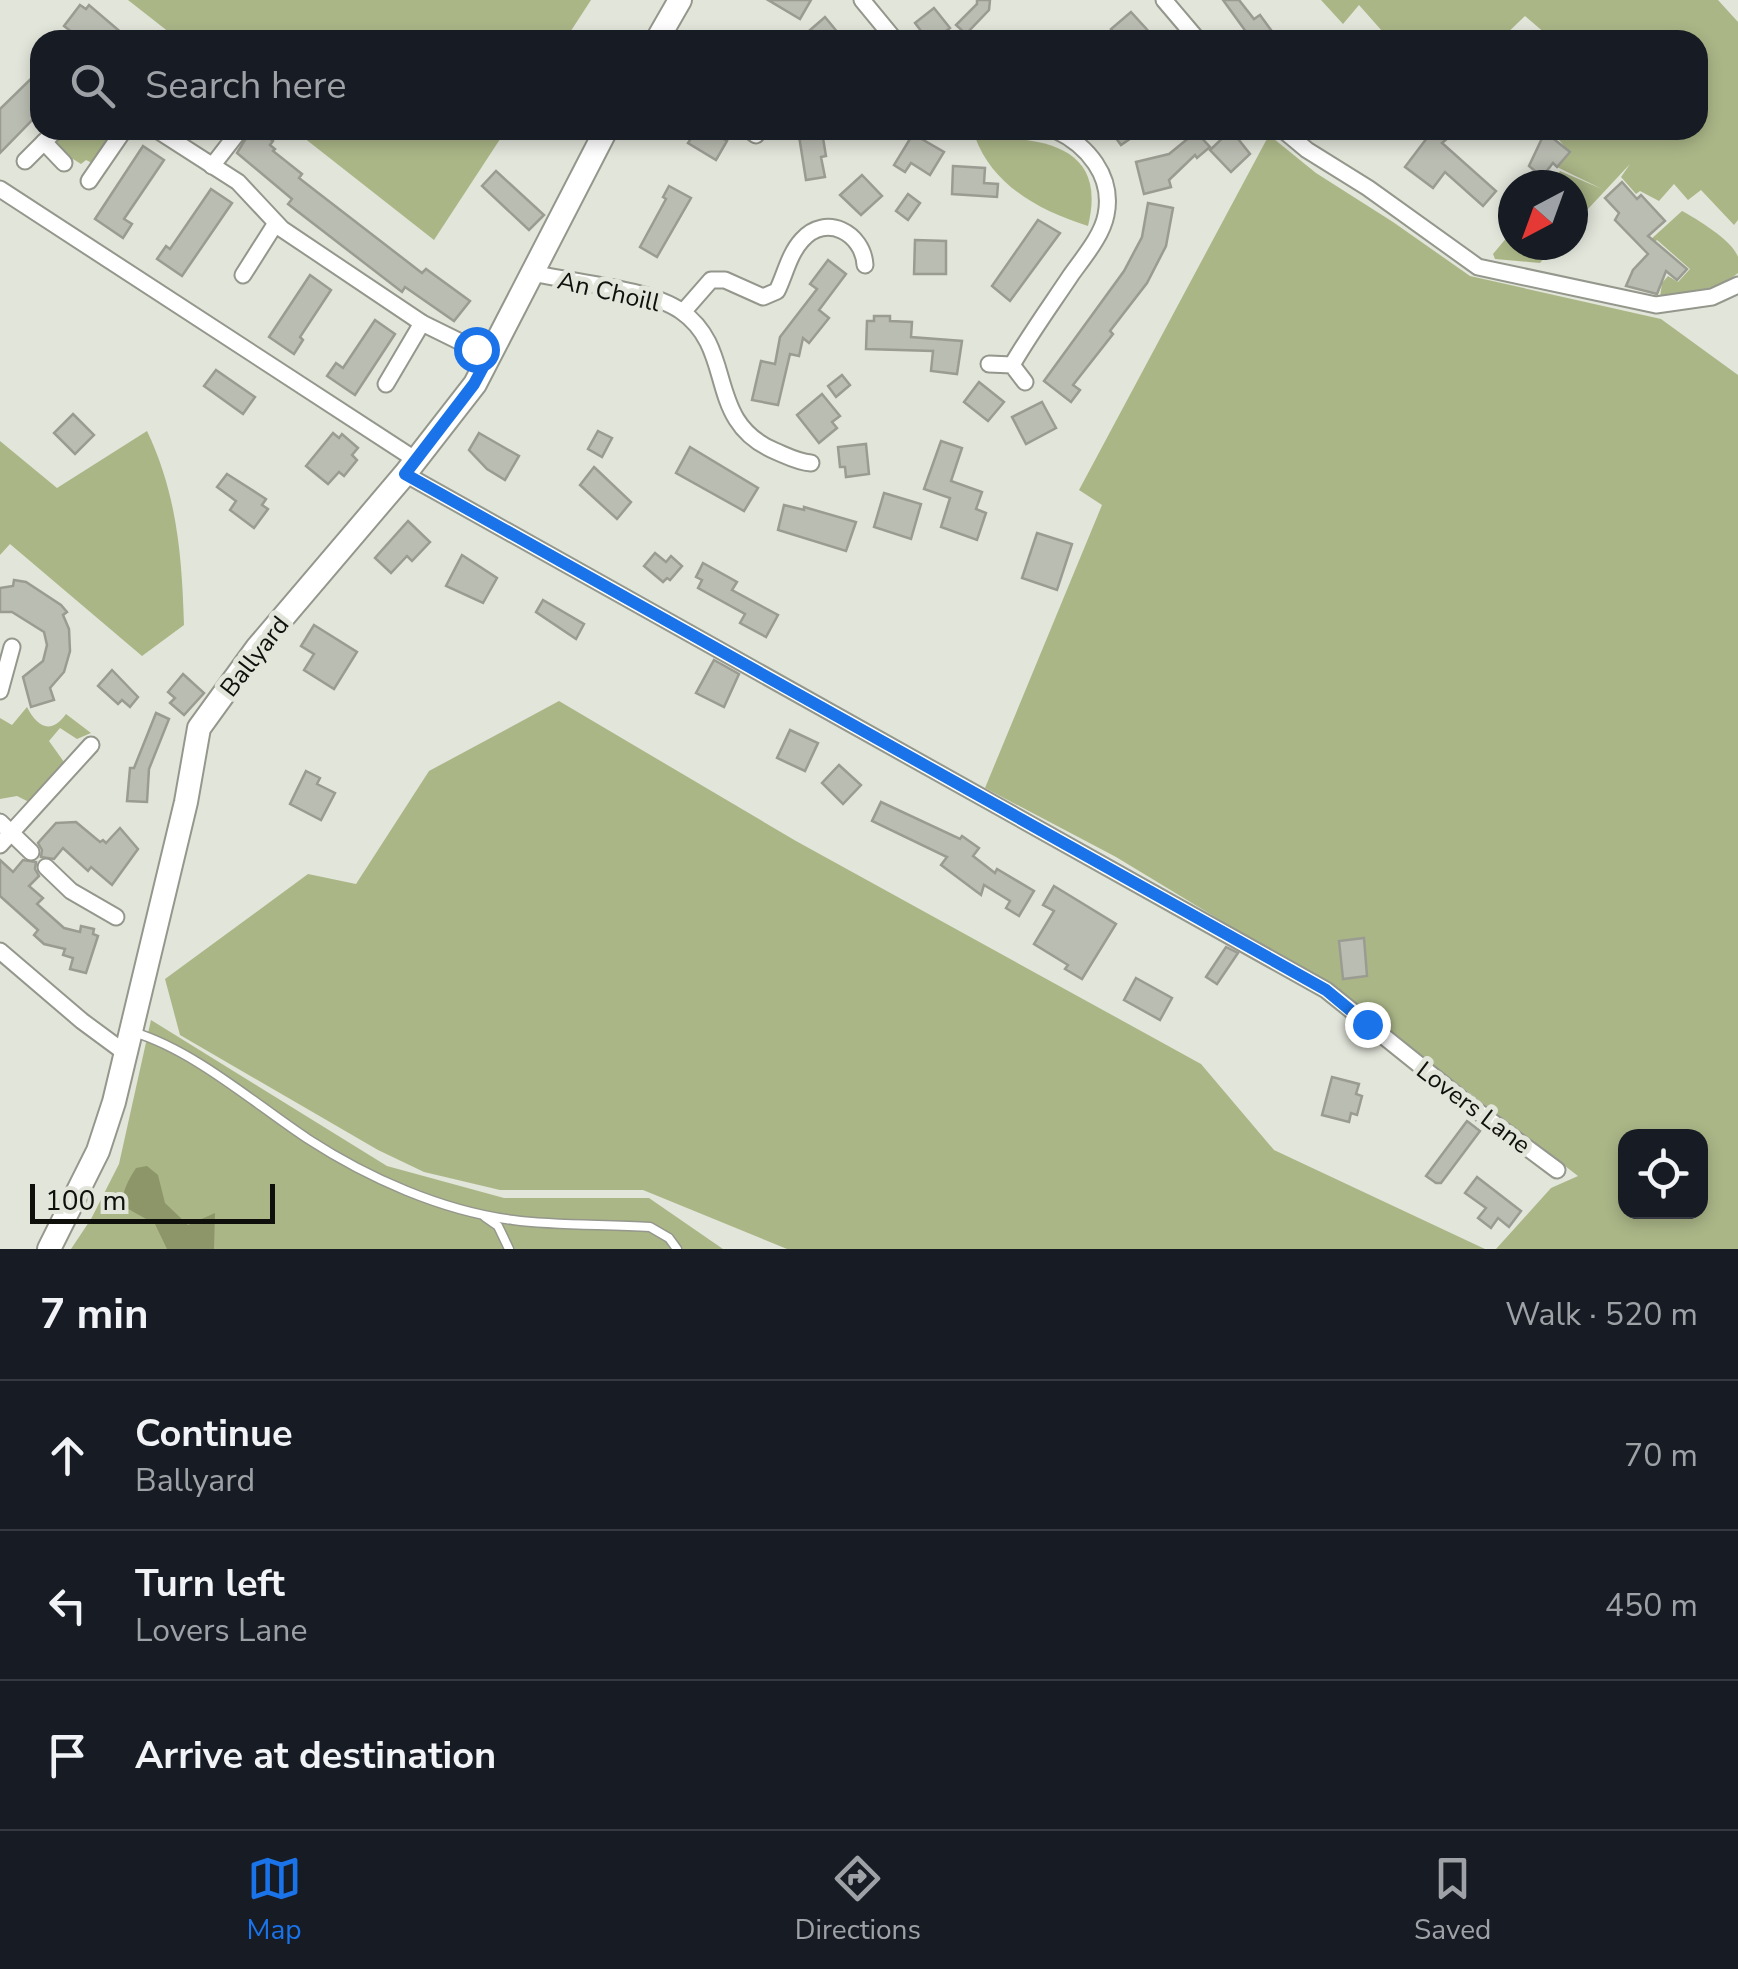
<!DOCTYPE html>
<meta charset="utf-8">
<style>
body{margin:0;font-family:"Nunito Sans",sans-serif;background:#242831;color:#f1f3f6}
.controls{position:absolute;right:30px;bottom:30px;display:grid;overflow:hidden;border-radius:20px;box-shadow:0 5px 15px #0003}
.controls button{width:90px;height:90px;display:grid;place-items:center;padding:0;border:0;border-bottom:2px solid #363941;background:#171b24;color:#f1f3f6;font:50px sans-serif}
.compass{position:absolute;left:1498px;top:170px;width:90px;height:90px;border-radius:50%;background:#171b24;box-shadow:0 5px 15px #0003;rotate:221deg}
.scale{position:absolute;left:30px;bottom:25px;width:245px;box-sizing:border-box;padding-left:10px;border:5px solid #0f100c;border-top:0;font-size:28px;line-height:35px;white-space:nowrap;color:#0f100c;-webkit-text-stroke:8px #e2e5da;paint-order:stroke}
.stop{position:absolute;width:30px;height:30px;margin:-22px;border:8px solid #1a73e8;border-radius:50%;background:#fff}
.stop.end{background:#1a73e8;border-color:#fff;box-shadow:0 2px 10px #0008}
.list{margin:0;padding:0;list-style:none}
h2{display:flex;justify-content:space-between;align-items:center;height:130px;margin:0;padding:0 40px;font-size:42px}
h2 small{font-size:32px;font-weight:400;color:#9ea1a6}
.list li{display:grid;grid-template-columns:65px 1fr auto;gap:30px;align-items:center;box-sizing:border-box;height:150px;padding:0 40px;border-top:2px solid #363941}
.list b{display:block;font-size:38px;white-space:nowrap}
.list p{margin:0;font-size:32px;white-space:nowrap;color:#9ea1a6}
.list em{font-size:32px;font-style:normal;color:#9ea1a6}
.icon{flex:none;width:55px;height:55px;fill:none;stroke:currentColor;stroke-width:2;stroke-linecap:round;stroke-linejoin:round}
.map{position:relative;flex:none;width:1738px;height:1249px;overflow:hidden}
.search{position:absolute;background:#171b24;box-shadow:0 5px 15px #0003;left:30px;right:30px;top:30px;height:110px;display:flex;align-items:center;gap:25px;box-sizing:border-box;padding:0 35px;border-radius:30px;color:#9ea1a6;font-size:38px}
.sheet{height:580px;background:#171b24}
nav{display:flex;justify-content:space-around;align-items:center;box-sizing:border-box;height:140px;border-top:2px solid #363941;background:#171b24;font-size:28px;color:#9ea1a6}
nav a{display:grid;justify-items:center;gap:5px}
nav .on{color:#1a73e8}
.map>svg:first-child{display:block}
.green{fill:#abb687;fill-rule:evenodd}
.water{fill:#8c9669}
.building{fill:#babdb2;stroke:#9a9c92;stroke-width:2.5}
.lines{fill:none;stroke-linecap:round;stroke-linejoin:round}
.lane-casing{stroke:#94978c;stroke-width:11}
.street-casing{stroke:#94978c;stroke-width:19}
.secondary-casing{stroke:#94978c;stroke-width:26}
.lane{stroke:#fff;stroke-width:8}
.street{stroke:#fff;stroke-width:15}
.secondary{stroke:#fff;stroke-width:22}
.route{stroke:#1a73e8;stroke-width:12}
.labels{text-anchor:middle;stroke-width:10;stroke-linejoin:round;paint-order:stroke}
.street-label{font-size:25px;fill:#0f100c;stroke:#e2e5da}
</style>
<div class="map">
<svg width="1738" height="1249" viewBox="0 0 1738 1249">
<rect width="100%" height="100%" fill="#e2e5da"/>
<g class="green">
<path d="M128,0H591L565,40H179Z"/>
<path d="M1321,0H1718L1738,22V220L1734,225L1701,190L1688,200L1674,184L1659,201L1640,191L1636,194L1621,177L1630,164L1573,225V185L1551,182L1560,171L1602,189L1557,167L1569,152L1551,130H1698V40H1553L1525,16L1500,40H1390L1359,5L1343,24Z"/>
<path d="M74,130H116L92,163L86,160L81,164L73,159L69,163L55,142L60,135Z"/>
<path d="M294,130H506L434,240Z"/>
<path d="M1269,135L1316,173L1393,222L1470,276L1661,319L1738,375V1249H1496L1551,1188L1578,1176L1334,989L1116,857L985,788L1102,505L1079,490ZM1626,1136H1700V1212H1626Z"/>
<path d="M975,137C1035,138 1109,141 1088,226C1040,211 993,186 975,137Z"/>
<path d="M1682,211C1697,219 1733,241 1738,257C1738,262 1738,268 1738,273C1716,292 1688,291 1660,297L1662,283L1668,276L1678,282L1690,269L1657,240L1652,245L1649,241Z"/>
<path d="M1513,230V245H1555L1540,263L1495,259L1493,254Z"/>
<path d="M147,431C177,494 182,556 184,625L142,656L10,544L0,555V441L57,488Z"/>
<path d="M559,701L796,841L1201,1064L1274,1150L1485,1249H787L643,1190H500L424,1172L378,1150L180,1035L165,979L308,874L356,884L429,771Z"/>
<path d="M27,707C37,727 51,735 66,714L91,733L77,739L60,728L49,741L64,762L29,802L17,796L0,799V718L12,725Z"/>
<path d="M151,1020L387,1166L504,1198H649L723,1249H71L91,1219L119,1164Z"/>
</g>
<path class="water" d="M147,1166L158,1175L165,1203L188,1225L215,1213L214,1249H167L155,1224L123,1206C121,1192 129,1179 136,1168Z"/>
<g class="building">
<path d="M768,0H811L800,19Z"/>
<path d="M977,0H990L989,10L966,34L956,25L977,4Z"/>
<path d="M1223,0H1239L1254,19L1260,15L1274,34L1266,40H1252Z"/>
<path d="M80,5L86,9L89,5L130,40H82L64,26Z"/>
<path d="M934,8L950,28L934,40H928L915,23Z"/>
<path d="M1131,12L1151,34L1144,40H1121L1111,29Z"/>
<path d="M825,17L839,34L845,40H816L809,31Z"/>
<path d="M40,70V112L0,153V109Z"/>
<path d="M251,130L257,135L260,131L273,141L270,145L275,149L273,151L302,174L299,178L317,192L422,273L426,269L470,301L454,321L405,287L402,292L288,204L292,199L237,153Z"/>
<path d="M696,130H708L727,141L716,160L688,143Z"/>
<path d="M1110,130H1143L1121,145Z"/>
<path d="M1231,130L1250,154L1231,172L1210,150Z"/>
<path d="M1433,130H1457L1442,143L1496,191L1483,206L1445,172L1433,188L1405,167Z"/>
<path d="M822,132L826,156L821,157L825,177L806,180L799,136Z"/>
<path d="M1196,132L1210,147L1197,158L1195,155L1169,180L1171,187L1144,194L1136,162L1169,154Z"/>
<path d="M1545,132L1570,152L1557,167L1553,163L1542,177L1529,166Z"/>
<path d="M913,134L944,152L930,175L911,163L905,172L894,165Z"/>
<path d="M143,146L164,160L124,219L132,224L123,238L95,219Z"/>
<path d="M953,166L985,168L984,183L998,184L997,197L952,194Z"/>
<path d="M496,171L544,215L529,230L482,186Z"/>
<path d="M862,175L882,196L861,215L840,195Z"/>
<path d="M1622,182L1637,199L1641,195L1665,221L1648,236L1687,269L1677,280L1666,271L1657,294L1626,286L1633,270L1648,254L1615,220L1619,213L1605,198Z"/>
<path d="M669,186L691,198L657,257L640,247L666,199L663,197Z"/>
<path d="M211,189L232,203L182,276L157,259L166,246L170,249Z"/>
<path d="M908,194L920,203L908,220L896,211Z"/>
<path d="M1148,203L1173,208L1166,246L1147,283L1110,331L1113,334L1073,385L1080,390L1071,402L1044,381L1124,271L1142,237Z"/>
<path d="M1038,220L1060,233L1010,301L992,286Z"/>
<path d="M915,240L946,241V274H914Z"/>
<path d="M828,260L846,274L819,310L829,318L809,343L803,338L799,356L790,354L778,405L752,400L761,361L775,364L780,337L817,289L810,284Z"/>
<path d="M310,275L331,290L300,337L303,340L294,354L269,337Z"/>
<path d="M874,316H890V321L912,322L911,337L962,341L957,374L931,371L933,351L866,349L867,321H874Z"/>
<path d="M375,320L395,334L355,395L327,376L336,363L343,368Z"/>
<path d="M216,370L255,397L243,414L204,386Z"/>
<path d="M842,375L850,385L836,397L828,386Z"/>
<path d="M979,382L1004,402L988,421L964,402Z"/>
<path d="M822,394L840,416L832,422L837,428L819,443L797,415Z"/>
<path d="M1042,402L1056,428L1026,444L1012,417Z"/>
<path d="M73,414L94,435L75,454L54,433Z"/>
<path d="M598,431L612,438L602,457L588,449Z"/>
<path d="M333,433L339,438L342,434L358,448L352,455L357,460L344,476L339,472L328,484L306,466Z"/>
<path d="M479,433L519,456L505,480L487,469L469,450Z"/>
<path d="M941,441L962,448L951,481L982,492L976,509L986,513L977,540L941,527L950,498L924,489Z"/>
<path d="M866,444L869,474L846,477L845,467H840L838,447Z"/>
<path d="M690,447L758,488L744,511L676,473Z"/>
<path d="M594,467L631,502L617,519L580,485Z"/>
<path d="M227,474L266,499L262,505L268,509L254,528L230,510L236,501L217,487Z"/>
<path d="M884,493L921,504L911,539L874,527Z"/>
<path d="M784,505L804,510V507L856,522L846,551L778,530Z"/>
<path d="M408,521L430,542L412,561L407,556L391,573L375,558Z"/>
<path d="M1037,533L1072,544L1057,590L1022,578Z"/>
<path d="M655,553L666,562L671,556L682,566L670,580L667,578L663,582L644,566Z"/>
<path d="M462,555L497,578L483,603L446,586Z"/>
<path d="M703,563L737,582L732,590L778,615L766,637L740,623L745,614L698,588L702,580L696,577Z"/>
<path d="M14,580L26,582L61,605L67,612L63,615L69,629L70,651L64,672L50,688L54,700L31,707L23,677L43,661L47,645L44,632L12,612H0V588L13,586Z"/>
<path d="M543,600L584,624L576,639L536,612Z"/>
<path d="M314,625L357,652L334,689L304,670L314,654L301,646Z"/>
<path d="M714,660L739,674L724,707L696,693Z"/>
<path d="M112,670L138,697L130,707L122,700L118,704L98,686Z"/>
<path d="M183,674L204,693L184,715L170,703L175,698L168,692Z"/>
<path d="M156,713L169,719L149,769L147,802L127,801L130,768H134Z"/>
<path d="M790,730L818,743L805,771L777,758Z"/>
<path d="M839,765L861,785L843,804L822,783Z"/>
<path d="M306,771L320,778L317,784L335,793L321,820L290,804Z"/>
<path d="M881,802L960,839L962,836L979,848L973,856L995,873L997,869L1034,891L1019,916L1006,908L1010,901L984,885L981,895L941,865L947,857L872,821Z"/>
<path d="M76,822L100,842L103,840L106,843L120,828L138,849L112,885L91,867L88,871L63,848L54,859L41,857L42,850L38,843L56,823Z"/>
<path d="M0,860L13,872L23,860L36,862L35,869L39,876L29,886L43,898L37,904L64,928L80,932L81,926L94,929L93,934L98,936L86,973L70,969L73,958L63,955L65,949L44,944L34,935L38,930L0,896Z"/>
<path d="M1054,886L1116,924L1082,979L1065,969L1068,965L1034,944L1054,911L1043,905Z"/>
<path d="M1364,938L1367,976L1343,979L1339,941Z"/>
<path d="M1226,947L1238,953L1217,984L1206,977Z"/>
<path d="M1136,978L1172,998L1160,1020L1124,1000Z"/>
<path d="M1332,1077L1359,1084L1356,1094L1362,1096L1357,1115L1351,1113L1349,1122L1322,1115Z"/>
<path d="M1467,1121L1480,1131L1441,1183H1436L1426,1176Z"/>
<path d="M1477,1177L1521,1211L1509,1227L1498,1218L1491,1228L1478,1218L1486,1208L1465,1193Z"/>
</g>
<g class="lines">
<defs>
<g id="lane">
<path d="M133,1032C194,1050 255,1104 308,1139C368,1178 442,1211 513,1220C558,1226 605,1224 650,1227L669,1238L677,1249"/>
<path d="M485,1217L498,1226L509,1249"/>
</g>
<g id="street">
<path d="M862,0L895,40"/>
<path d="M1164,0L1198,40"/>
<path d="M157,130L238,182L282,229L422,323L489,356"/>
<path d="M749,130L756,135"/>
<path d="M1283,130L1307,150L1368,188L1478,267L1656,305L1712,297L1738,285"/>
<path d="M44,142L64,163"/>
<path d="M25,161L56,130"/>
<path d="M212,166L240,130"/>
<path d="M89,181L124,130"/>
<path d="M0,189L416,460"/>
<path d="M533,273C575,283 647,288 681,311C737,350 704,421 775,451C787,456 798,462 811,463"/>
<path d="M243,275L276,223"/>
<path d="M683,312L711,280H725L763,297L777,291C785,275 789,254 802,240C826,213 863,233 865,265"/>
<path d="M989,364L1012,365L1025,382"/>
<path d="M1012,365C1030,334 1051,305 1071,275C1083,258 1102,236 1106,215C1114,176 1087,145 1055,130"/>
<path d="M386,384L422,323"/>
<path d="M405,474L1326,990L1468,1104L1557,1170"/>
<path d="M0,691L12,647"/>
<path d="M0,822L31,852"/>
<path d="M0,845L91,745"/>
<path d="M46,867L71,891L116,917"/>
<path d="M0,951L82,1021L124,1052"/>
</g>
<g id="secondary">
<path d="M657,40L680,0"/>
<path d="M49,1249L98,1151L114,1102L186,802L199,728L257,648L405,474L475,384L606,130"/>
</g>
</defs>
<use href="#lane" class="lane-casing"/>
<use href="#street" class="street-casing"/>
<use href="#secondary" class="secondary-casing"/>
<use href="#lane" class="lane"/>
<use href="#street" class="street"/>
<use href="#secondary" class="secondary"/>
</g>
<g class="lines">
<path class="route" d="M476,349L489,356L474,384L405,474L1326,990L1367,1024"/>
</g>
<g class="labels">
<g class="street-label">
<text transform="translate(609 291) rotate(13)" y="9">An Choill</text>
<text transform="translate(254 656) rotate(-52)" y="9">Ballyard</text>
<text transform="translate(1474 1107) rotate(37)" y="9">Lovers Lane</text>
</g>
</g>
</svg>
<div class="controls">
<button><svg class="icon" aria-label="locate" viewBox="0 0 24 24"><circle cx="12" cy="12" r="6"/><path d="M12 2v4M12 18v4M2 12h4M18 12h4"/></svg></button>
</div>
<svg class="compass" viewBox="-18 -18 36 36"><path d="M0-13l5 13h-10z" fill="#e53935"/><path d="M0 13l5-13h-10z" fill="#9ea1a6"/></svg>
<div class="scale">100 m</div>
<div class="stop" style="left:476px;top:349px"></div>
<div class="stop end" style="left:1367px;top:1024px"></div>
<div class="search"><svg class="icon" aria-label="search" viewBox="0 0 24 24"><circle cx="10" cy="10" r="6"/><path d="M15 15l6 6"/></svg>Search here</div>
</div>
<section class="sheet">
<h2>7 min<small>Walk · 520 m</small></h2>
<ul class="list">
<li><svg class="icon" aria-label="ahead" viewBox="0 0 24 24"><path d="M12 20V5M6 11l6-6 6 6"/></svg><div><b>Continue</b><p>Ballyard</p></div><em>70 m</em></li>
<li><svg class="icon" aria-label="left" viewBox="0 0 24 24"><path d="M17 20v-9H6M10 6l-5 5 5 5"/></svg><div><b>Turn left</b><p>Lovers Lane</p></div><em>450 m</em></li>
<li><svg class="icon" aria-label="arrive" viewBox="0 0 24 24"><path d="M6 21V4h12l-3 4 3 4H6"/></svg><div><b>Arrive at destination</b></div></li>
</ul>
</section>
<nav>
<a class="on"><svg class="icon" aria-label="map" viewBox="0 0 24 24"><path d="M3 6l6-2 6 2 6-2v14l-6 2-6-2-6 2zM9 4v14M15 6v14"/></svg>Map</a>
<a><svg class="icon" aria-label="directions" viewBox="0 0 24 24"><path d="M12 3l9 9-9 9-9-9zM9 14v-3h6M13 9l2 2-2 2"/></svg>Directions</a>
<a><svg class="icon" aria-label="saved" viewBox="0 0 24 24"><path d="M7 4h10v16l-5-4-5 4z"/></svg>Saved</a>
</nav>
